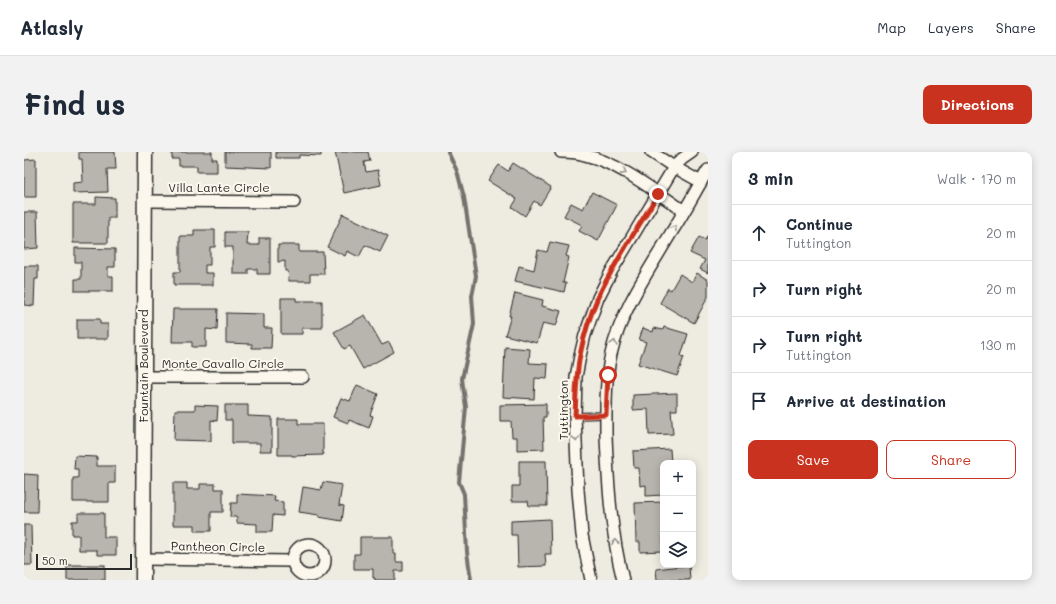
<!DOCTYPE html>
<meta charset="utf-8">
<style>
body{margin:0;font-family:Mali,sans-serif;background:#f2f2f3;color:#1f2937}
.controls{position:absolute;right:12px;bottom:12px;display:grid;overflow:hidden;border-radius:8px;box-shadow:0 2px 10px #0003}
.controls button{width:36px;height:36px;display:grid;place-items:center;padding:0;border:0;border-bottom:1px solid #e0e1e3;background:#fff;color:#1f2937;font:20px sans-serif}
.scale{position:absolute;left:12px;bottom:10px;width:96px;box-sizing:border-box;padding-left:4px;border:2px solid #2b2b2b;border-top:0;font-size:11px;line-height:14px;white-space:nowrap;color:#2b2b2b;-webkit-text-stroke:3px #fbf7ec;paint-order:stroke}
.stop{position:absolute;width:12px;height:12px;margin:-9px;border:3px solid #c8321e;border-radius:50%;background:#fff}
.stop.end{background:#c8321e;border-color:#fff;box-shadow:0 1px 4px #0008}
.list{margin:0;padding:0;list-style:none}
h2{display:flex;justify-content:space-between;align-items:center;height:52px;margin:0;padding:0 16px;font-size:17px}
h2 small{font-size:13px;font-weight:400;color:#747a83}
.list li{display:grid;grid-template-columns:26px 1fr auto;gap:12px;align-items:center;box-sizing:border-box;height:56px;padding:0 16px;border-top:1px solid #e0e1e3}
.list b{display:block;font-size:15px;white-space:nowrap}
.list p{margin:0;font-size:13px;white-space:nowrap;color:#747a83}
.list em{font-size:13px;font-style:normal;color:#747a83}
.actions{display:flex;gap:8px;padding:12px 16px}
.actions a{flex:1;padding:9px 0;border:1px solid #c8321e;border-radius:8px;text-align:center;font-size:14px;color:#c8321e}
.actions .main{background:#c8321e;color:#fff}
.icon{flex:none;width:22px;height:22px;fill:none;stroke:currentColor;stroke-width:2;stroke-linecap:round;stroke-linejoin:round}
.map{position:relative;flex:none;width:684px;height:428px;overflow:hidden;border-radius:8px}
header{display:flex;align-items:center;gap:24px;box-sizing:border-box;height:56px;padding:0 20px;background:#fff;border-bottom:1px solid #e0e1e3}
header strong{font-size:19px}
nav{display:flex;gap:22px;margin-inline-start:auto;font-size:14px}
.intro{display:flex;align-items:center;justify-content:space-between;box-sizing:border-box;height:96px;padding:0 24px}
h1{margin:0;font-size:28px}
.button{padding:10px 18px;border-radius:8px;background:#c8321e;color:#fff;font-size:14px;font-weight:700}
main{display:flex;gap:24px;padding:0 24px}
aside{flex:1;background:#fff;border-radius:8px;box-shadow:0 2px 10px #0003}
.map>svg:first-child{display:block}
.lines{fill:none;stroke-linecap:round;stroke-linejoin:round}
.stream{stroke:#74726e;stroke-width:4}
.building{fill:#b8b5ae;stroke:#2b2b2b}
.service-casing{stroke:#2b2b2b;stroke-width:8}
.minor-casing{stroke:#2b2b2b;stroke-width:14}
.tertiary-casing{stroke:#2b2b2b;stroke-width:17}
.service{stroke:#fbf7ec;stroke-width:5.5}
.minor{stroke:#fbf7ec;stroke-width:11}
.tertiary{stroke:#fbf7ec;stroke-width:14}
.oneway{stroke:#93918c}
.route{stroke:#c8321e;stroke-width:5}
.labels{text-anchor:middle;stroke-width:4;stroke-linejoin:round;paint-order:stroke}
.street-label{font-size:12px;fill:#2b2b2b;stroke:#fbf7ec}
</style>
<header>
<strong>Atlasly</strong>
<nav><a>Map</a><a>Layers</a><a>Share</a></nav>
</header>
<div class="intro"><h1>Find us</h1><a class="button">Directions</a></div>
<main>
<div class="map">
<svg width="684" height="428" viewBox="0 0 684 428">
<rect width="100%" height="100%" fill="#eeebe0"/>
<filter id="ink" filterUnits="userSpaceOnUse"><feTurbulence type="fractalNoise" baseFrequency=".025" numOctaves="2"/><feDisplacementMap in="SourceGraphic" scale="8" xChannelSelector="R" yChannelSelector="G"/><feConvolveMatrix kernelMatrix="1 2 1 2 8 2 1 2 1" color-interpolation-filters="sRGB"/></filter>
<g filter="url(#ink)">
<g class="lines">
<path class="stream" d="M424,0L433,19L440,45L452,124L448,144L450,172L438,227L442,255L435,330L440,342L443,400L447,428"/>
</g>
<g class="building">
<path d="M55,0H91L92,17H83L84,40L49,41V31L59,30L58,7H55Z"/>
<path d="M148,0H188V7H193V20H173V14H155V7H148Z"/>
<path d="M201,0H247V16L201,14Z"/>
<path d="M252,0H297V4L275,3V6H252Z"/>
<path d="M311,0H344L346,9L340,10L342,20L354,18L357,33L320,41Z"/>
<path d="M12,7V45H0V8Z"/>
<path d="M489,11L527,35L516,53L510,49L501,64L488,55L493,47L464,29L475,13L484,19Z"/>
<path d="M568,40L593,53L574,89L555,79L558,73L540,64L547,51L559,57Z"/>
<path d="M72,45L91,46V66H84V91H49V52H72Z"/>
<path d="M0,60H13L14,96L0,97Z"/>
<path d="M319,62L364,84L356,100L341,93L335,105L323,99L321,104L303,95Z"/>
<path d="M170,78H191V95H186V113H181V121H189V133H150V120H156V84H170Z"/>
<path d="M201,80H224L223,93H235V86H246V122H233V117H224V122H209V95H201Z"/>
<path d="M684,83V121L676,117L681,108L666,101L675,85L681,88Z"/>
<path d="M526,90L545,94L542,104L545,105L539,131H542L540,140L491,129L495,114L510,118L514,98L523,100Z"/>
<path d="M254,93H275V100H299L300,122H286V129H265L264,119H261V109L254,110Z"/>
<path d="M51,96L91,97V115H84V124H89V139H51V127H57V110H51Z"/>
<path d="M0,114H14V127H11L10,154L0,153Z"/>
<path d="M673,121L684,128V145L670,171L636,151L644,136L647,138L656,122L668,130Z"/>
<path d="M491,141L519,148L518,154L537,159L532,174L519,171L513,191L481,183L487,164H485Z"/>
<path d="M257,146H272V149H298V176H278V182H257Z"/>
<path d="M149,157H194L193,178L182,177V195H168V190H148Z"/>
<path d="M202,161L240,162V176H248L247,196H228V192L202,191Z"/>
<path d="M341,163L358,193L365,190L370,200L339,217L326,194L320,197L310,180Z"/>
<path d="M53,167H76V172H84V187H53Z"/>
<path d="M640,175L664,182L657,204L660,205L653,224L614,212L622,190L615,188L619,176L629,180L630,176L639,178Z"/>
<path d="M481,195L506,197L505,211L524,212L523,227L511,226L510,247L479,245Z"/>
<path d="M333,233L354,242L346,263L349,264L345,276L325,268L324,271L309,265L317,246L326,249Z"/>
<path d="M653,241V258H647L649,282L625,283L624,257L609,258V243Z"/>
<path d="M522,252V265H519L520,297L493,298V285H488L487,269H476V253Z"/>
<path d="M171,253L194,254L193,269L187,268V289L150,288L151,258H171Z"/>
<path d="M201,253H224V264L248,265V299H236V291H208V268H201Z"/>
<path d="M254,267H274V272H299V303L268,304V303H254Z"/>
<path d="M646,297L647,311H639V343L622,344V333L616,334L615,316H610L609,299Z"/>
<path d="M51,304L73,305V314H91V331H85V350H49V326H54V317H50Z"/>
<path d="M495,309H522L523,354H505L504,349H488V334H495Z"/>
<path d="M0,322L14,323L13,360H0Z"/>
<path d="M299,330L318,333L315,353L320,354L318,369L295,365V363L275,360L279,335L297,338Z"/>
<path d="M149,331H163V337H176V332H191V337H199V360H187V379H171V373H149Z"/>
<path d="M213,342L251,344L250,349L259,350V364L249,363L248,380H233V372L213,371V365H206L207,351H213Z"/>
<path d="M639,350V399L616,400V390H612L611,351Z"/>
<path d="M54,361H80V385H92V403H73V398H55V383H48V369H54Z"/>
<path d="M526,367L527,402H521L522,414L494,415L493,383H487V369Z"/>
<path d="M0,373H7L8,413H0Z"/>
<path d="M336,385H369V402H372V410H379V419H371V428H351V426H349V417H330V402H336Z"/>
<rect x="43" y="413" width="38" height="15"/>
<path d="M665,413L666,428H633L632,417Z"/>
</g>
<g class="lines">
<defs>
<path id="service" d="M551,264L582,263"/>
<g id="minor">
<path d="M537,0C545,0 553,0 561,3C597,12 630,39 660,59"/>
<path d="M627,0L650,15L677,30"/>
<path d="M121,49L270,50"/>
<path d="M120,225H279"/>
<circle cx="285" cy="408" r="16"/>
<path d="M119,407L268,409"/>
<path d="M567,428L558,383L554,338L551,264L552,225L556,204L561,183L574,146L587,120L650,15L658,7L668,0"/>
<path d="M599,428C587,382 584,331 582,284C582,257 581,229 587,202C597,158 624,120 647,81C656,67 665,51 673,37C677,30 680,24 684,18"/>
</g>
<path id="tertiary" d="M119,428L121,0"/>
</defs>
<use href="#service" class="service-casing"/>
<use href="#minor" class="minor-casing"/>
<use href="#tertiary" class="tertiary-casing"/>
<use href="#service" class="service"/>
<use href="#minor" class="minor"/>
<use href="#tertiary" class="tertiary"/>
</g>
<defs><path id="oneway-chevron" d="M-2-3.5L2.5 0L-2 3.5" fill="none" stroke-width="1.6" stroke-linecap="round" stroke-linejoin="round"/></defs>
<g class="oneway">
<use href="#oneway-chevron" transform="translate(600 20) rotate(29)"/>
<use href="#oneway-chevron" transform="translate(650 76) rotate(-60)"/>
<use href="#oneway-chevron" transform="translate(590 191) rotate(-74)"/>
<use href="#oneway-chevron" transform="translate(552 287) rotate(88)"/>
<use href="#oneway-chevron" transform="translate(591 390) rotate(-98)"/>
</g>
</g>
<g class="lines" filter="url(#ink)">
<path class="route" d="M584,223L582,263L551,264C552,244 552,223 556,203C560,183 566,163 574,145C591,109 614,76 634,42"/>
</g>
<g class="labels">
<g class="street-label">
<text x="195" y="40">Villa Lante Circle</text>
<text x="199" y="216">Monte Cavallo Circle</text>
<text transform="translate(120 214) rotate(-90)" y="4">Fountain Boulevard</text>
<text transform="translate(540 258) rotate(-90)" y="4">Tuttington</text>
<text transform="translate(194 395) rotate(1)" y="4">Pantheon Circle</text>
</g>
</g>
</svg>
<div class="controls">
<button>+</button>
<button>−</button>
<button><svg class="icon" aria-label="layers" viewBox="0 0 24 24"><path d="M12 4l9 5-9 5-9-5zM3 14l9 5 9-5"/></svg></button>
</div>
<div class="scale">50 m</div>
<div class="stop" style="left:584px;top:223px"></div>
<div class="stop end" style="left:634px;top:42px"></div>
</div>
<aside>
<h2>3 min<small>Walk · 170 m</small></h2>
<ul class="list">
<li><svg class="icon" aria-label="ahead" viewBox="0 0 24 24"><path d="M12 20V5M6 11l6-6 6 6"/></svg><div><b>Continue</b><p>Tuttington</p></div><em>20 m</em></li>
<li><svg class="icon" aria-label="right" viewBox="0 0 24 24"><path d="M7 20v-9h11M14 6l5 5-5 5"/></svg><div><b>Turn right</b></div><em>20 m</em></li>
<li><svg class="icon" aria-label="right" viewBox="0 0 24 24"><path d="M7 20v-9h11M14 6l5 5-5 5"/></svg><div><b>Turn right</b><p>Tuttington</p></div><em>130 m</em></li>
<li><svg class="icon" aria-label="arrive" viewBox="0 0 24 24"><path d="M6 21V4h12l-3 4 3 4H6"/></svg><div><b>Arrive at destination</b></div></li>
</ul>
<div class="actions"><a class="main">Save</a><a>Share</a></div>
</aside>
</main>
